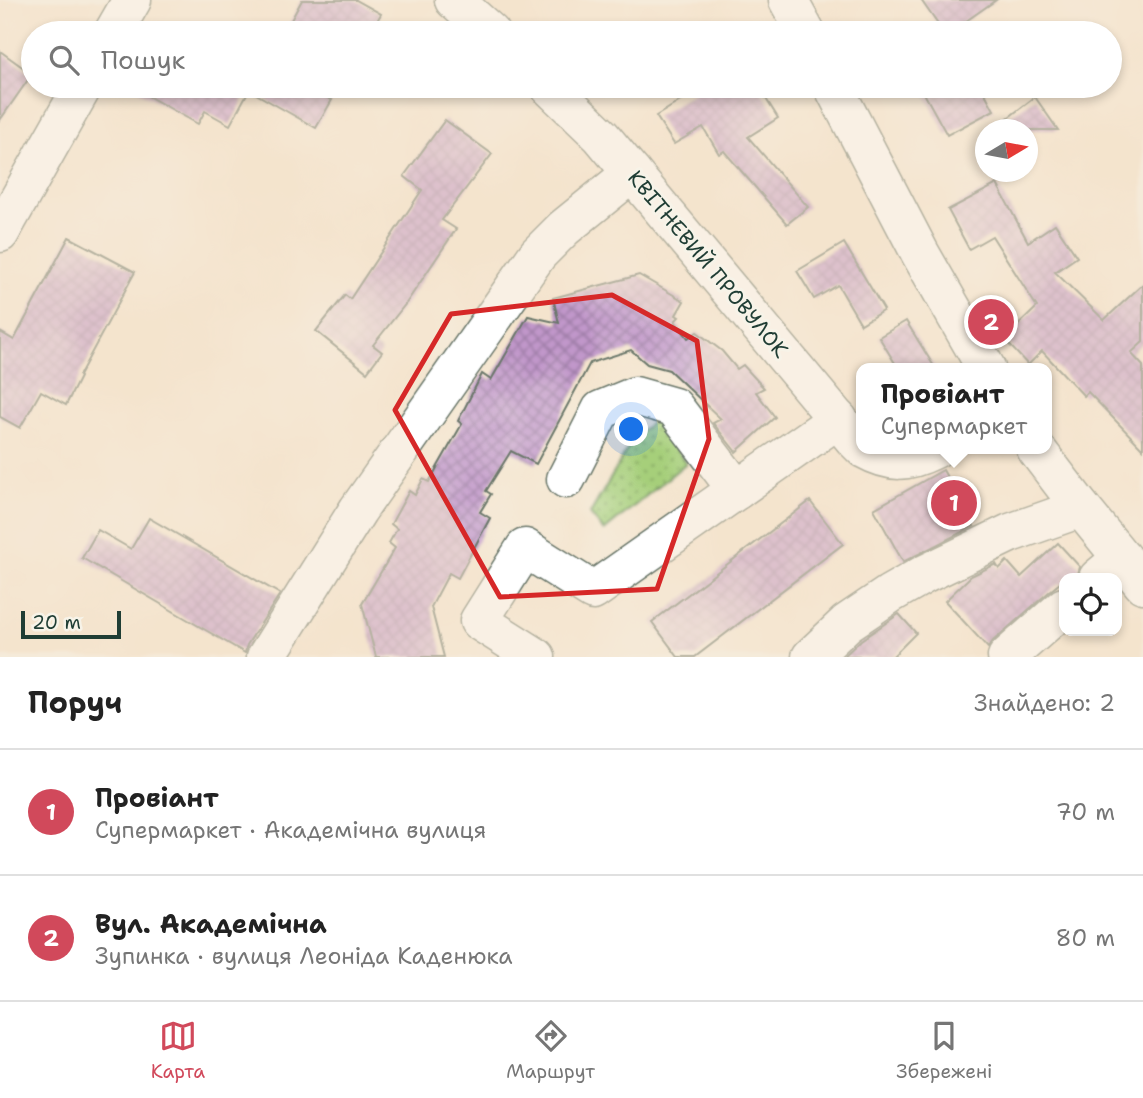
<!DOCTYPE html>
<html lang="uk">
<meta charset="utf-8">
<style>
body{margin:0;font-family:"Shantell Sans",sans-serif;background:#f2f2f2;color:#222}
.controls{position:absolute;right:21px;bottom:21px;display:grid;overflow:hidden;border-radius:14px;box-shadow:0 4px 10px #0003}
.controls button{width:63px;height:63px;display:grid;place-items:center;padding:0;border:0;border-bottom:2px solid #e0e0e0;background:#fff;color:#222;font:35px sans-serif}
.compass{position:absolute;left:975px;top:119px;width:63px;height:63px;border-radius:50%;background:#fff;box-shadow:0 4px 10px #0003;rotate:80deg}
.scale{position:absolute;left:21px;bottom:18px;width:100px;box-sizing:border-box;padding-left:7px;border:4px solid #1f3d34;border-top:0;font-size:19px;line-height:24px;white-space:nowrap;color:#1f3d34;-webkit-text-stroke:5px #f7f3e8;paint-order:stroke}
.you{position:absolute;left:632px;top:430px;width:24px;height:24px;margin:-18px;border:5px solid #fff;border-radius:50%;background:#1a73e8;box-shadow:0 0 0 10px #1a73e833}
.badge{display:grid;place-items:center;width:46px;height:46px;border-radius:50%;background:#d1495b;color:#fff;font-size:23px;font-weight:700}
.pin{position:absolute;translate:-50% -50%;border:4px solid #fff;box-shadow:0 2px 7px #0006}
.popup{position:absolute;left:856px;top:363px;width:196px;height:91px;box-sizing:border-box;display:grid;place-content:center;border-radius:14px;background:#fff;filter:drop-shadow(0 2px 5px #0005);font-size:23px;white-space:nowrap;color:#767676}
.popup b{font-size:26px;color:#222}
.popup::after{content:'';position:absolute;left:50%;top:100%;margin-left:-14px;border:14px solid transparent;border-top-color:#fff}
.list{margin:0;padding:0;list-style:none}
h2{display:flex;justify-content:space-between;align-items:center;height:91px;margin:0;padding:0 28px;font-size:30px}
h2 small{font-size:23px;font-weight:400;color:#767676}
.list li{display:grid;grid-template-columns:46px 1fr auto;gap:21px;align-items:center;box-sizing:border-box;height:126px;padding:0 28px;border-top:2px solid #e0e0e0}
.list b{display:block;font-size:26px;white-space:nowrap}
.list p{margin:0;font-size:23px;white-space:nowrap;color:#767676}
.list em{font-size:23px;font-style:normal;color:#767676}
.icon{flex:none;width:38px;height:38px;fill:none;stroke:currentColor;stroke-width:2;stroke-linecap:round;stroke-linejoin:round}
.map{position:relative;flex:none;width:1143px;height:657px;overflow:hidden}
.search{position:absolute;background:#fff;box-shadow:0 4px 10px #0003;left:21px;right:21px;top:21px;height:77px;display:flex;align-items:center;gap:18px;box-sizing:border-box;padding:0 24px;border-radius:38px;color:#767676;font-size:26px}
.sheet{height:343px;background:#fff}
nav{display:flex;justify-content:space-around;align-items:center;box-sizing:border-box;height:98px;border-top:2px solid #e0e0e0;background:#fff;font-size:19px;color:#767676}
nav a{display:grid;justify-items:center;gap:4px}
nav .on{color:#d1495b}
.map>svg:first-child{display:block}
.grass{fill:url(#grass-dots);stroke:#628657;stroke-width:2}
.building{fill:url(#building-cross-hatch)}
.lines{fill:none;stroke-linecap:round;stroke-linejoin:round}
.minor-casing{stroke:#6a776a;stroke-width:41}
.minor{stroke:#fff;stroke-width:38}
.marked{fill:none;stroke:#d62828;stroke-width:5;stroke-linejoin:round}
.labels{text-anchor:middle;stroke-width:6;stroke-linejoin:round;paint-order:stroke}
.street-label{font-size:21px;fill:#1f3d34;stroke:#f7f3e8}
</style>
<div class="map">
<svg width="1143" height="657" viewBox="0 0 1143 657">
<defs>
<pattern id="grass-dots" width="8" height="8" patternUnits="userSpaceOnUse" patternTransform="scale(1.75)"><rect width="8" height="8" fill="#a6cf7a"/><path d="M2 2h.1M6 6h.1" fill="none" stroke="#87a965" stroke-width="1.8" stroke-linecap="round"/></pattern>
<pattern id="building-cross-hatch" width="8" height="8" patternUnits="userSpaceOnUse" patternTransform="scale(1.75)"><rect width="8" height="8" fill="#c197ca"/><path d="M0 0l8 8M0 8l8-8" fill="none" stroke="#9c7ca5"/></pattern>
</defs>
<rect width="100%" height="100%" fill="#f7f3e8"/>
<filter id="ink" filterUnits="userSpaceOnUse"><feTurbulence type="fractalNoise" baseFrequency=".0143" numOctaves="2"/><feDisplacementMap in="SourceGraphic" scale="14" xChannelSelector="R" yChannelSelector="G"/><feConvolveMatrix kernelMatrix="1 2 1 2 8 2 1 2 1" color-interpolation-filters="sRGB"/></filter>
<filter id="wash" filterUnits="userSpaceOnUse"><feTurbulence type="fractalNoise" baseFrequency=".00686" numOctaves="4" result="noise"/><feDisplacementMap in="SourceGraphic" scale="28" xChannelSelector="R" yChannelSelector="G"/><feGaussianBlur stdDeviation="1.57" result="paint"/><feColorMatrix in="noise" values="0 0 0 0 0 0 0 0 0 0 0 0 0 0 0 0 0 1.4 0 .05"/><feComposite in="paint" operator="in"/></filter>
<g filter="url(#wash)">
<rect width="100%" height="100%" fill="#f4e4cd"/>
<path class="grass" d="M655,420L686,463L604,531L590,514L635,436Z"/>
<g id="blocks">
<g class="building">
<path d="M302,0H356L381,14L370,33H284Z"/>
<path d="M921,0H996L949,33H944Z"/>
<path d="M0,51L32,74L0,120Z"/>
<path d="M130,86H306L332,100L316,128L249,90L230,125L205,111L198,124Z"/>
<path d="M705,86H758L778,118L748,137L808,207L787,224L724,151L719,154L703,127L674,144L656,116Z"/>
<path d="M920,86H981L994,110L947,135Z"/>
<path d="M1035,97L1058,130H992Z"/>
<path d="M445,120L492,154L442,220L456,229L407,302L373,345L382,352L367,372L316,331L345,295L350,299L422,190L404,176Z"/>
<path d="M997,184L1028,242L1055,224L1077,257L1055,272L1104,320L1143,284V342L1131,353L1143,366V449L1088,392L1084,396L1042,351L1028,365L1004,339L1037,307L992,236L969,249L948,210Z"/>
<path d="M69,237L135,272L79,376L80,377L66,405L41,391L20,428L0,417V332L14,340Z"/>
<path d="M844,243L884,310L861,324L838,285L814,299L797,271Z"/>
<path d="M639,275L684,301L676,315L679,317L675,321L688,338L697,332L722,351L737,369L743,365L764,388L756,392L775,417L736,452L713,423L721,419L669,370L647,364L631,350L590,363L536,464L511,451L486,491L491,494L480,512L490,518L458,578L449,573L431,607L444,657H376L362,604L395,548L389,543L397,529L391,524L409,491L415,495L423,479L429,482L462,424L458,421L482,374L491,380L528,316L559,323L553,298Z"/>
<path d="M906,321L935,368H898L879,337Z"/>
<path d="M943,470L974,526L903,562L874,509Z"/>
<path d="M810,501L843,544L695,657H678L652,622Z"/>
<path d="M149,518L280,594L247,645L245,653L82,558L98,530L131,549Z"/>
<path d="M1058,543L1080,567L1077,577L1075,578H1064V586L1060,583L1050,591L993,641L988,648L945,601L971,576L996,564L999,569L1007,561L1021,577Z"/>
<path d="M899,614L916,633L892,657H843L861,640Z"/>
</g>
</g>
</g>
<g filter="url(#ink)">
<use href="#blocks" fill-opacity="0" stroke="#6a776a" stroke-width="2"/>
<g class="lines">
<defs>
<g id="minor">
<path d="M454,0L491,33"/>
<path d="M788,0L806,33"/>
<path d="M113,33L132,0"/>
<path d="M549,86L601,136L854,439L861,446"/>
<path d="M833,86L920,253L986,368"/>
<path d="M0,233L83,86"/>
<path d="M864,449C891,464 907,463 935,449"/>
<path d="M1036,449L1081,508L1143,584"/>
<path d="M566,479L601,410L635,396L674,407L737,490"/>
<path d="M1098,578L1122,558"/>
<path d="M266,657L358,510L538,254L564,228L632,173"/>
<path d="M536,657L479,621L525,548L593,591L838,419"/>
<path d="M811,657L847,623L890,594L925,574L1010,533L1081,508"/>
<path d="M1007,657L1064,607"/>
</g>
</defs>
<use href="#minor" class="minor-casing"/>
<use href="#minor" class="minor"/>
</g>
</g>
<path d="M0 0H1143V657H0ZM612,295L697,341L709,439L657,589L500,597L395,410L451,314Z" fill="#f4e4cd" fill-opacity=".55" fill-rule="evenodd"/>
<path class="marked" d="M612,295L697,341L709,439L657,589L500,597L395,410L451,314Z"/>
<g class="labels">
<g class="street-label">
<text transform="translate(708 264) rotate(50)" y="7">КВІТНЕВИЙ ПРОВУЛОК</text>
</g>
</g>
</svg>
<div class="controls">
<button><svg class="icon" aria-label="locate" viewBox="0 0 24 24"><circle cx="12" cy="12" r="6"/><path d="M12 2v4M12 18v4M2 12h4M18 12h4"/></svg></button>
</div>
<svg class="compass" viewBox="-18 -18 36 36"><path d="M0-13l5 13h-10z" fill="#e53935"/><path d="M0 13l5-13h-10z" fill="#767676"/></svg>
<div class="scale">20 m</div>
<div class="you"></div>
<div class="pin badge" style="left:954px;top:503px">1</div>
<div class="popup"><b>Провіант</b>Супермаркет</div>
<div class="pin badge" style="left:991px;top:322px">2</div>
<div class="search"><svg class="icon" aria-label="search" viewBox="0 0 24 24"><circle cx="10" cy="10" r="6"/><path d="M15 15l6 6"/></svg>Пошук</div>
</div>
<section class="sheet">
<h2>Поруч<small>Знайдено: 2</small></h2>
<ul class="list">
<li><span class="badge">1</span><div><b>Провіант</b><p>Супермаркет · Академічна вулиця</p></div><em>70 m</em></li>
<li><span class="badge">2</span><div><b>Вул. Академічна</b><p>Зупинка · вулиця Леоніда Каденюка</p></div><em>80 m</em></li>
</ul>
</section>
<nav>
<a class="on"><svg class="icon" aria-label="map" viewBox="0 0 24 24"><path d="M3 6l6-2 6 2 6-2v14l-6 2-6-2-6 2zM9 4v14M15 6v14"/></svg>Карта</a>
<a><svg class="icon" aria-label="directions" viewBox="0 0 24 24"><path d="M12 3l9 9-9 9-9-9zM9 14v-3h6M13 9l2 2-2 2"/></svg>Маршрут</a>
<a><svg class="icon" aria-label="saved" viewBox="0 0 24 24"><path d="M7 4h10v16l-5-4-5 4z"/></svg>Збережені</a>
</nav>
